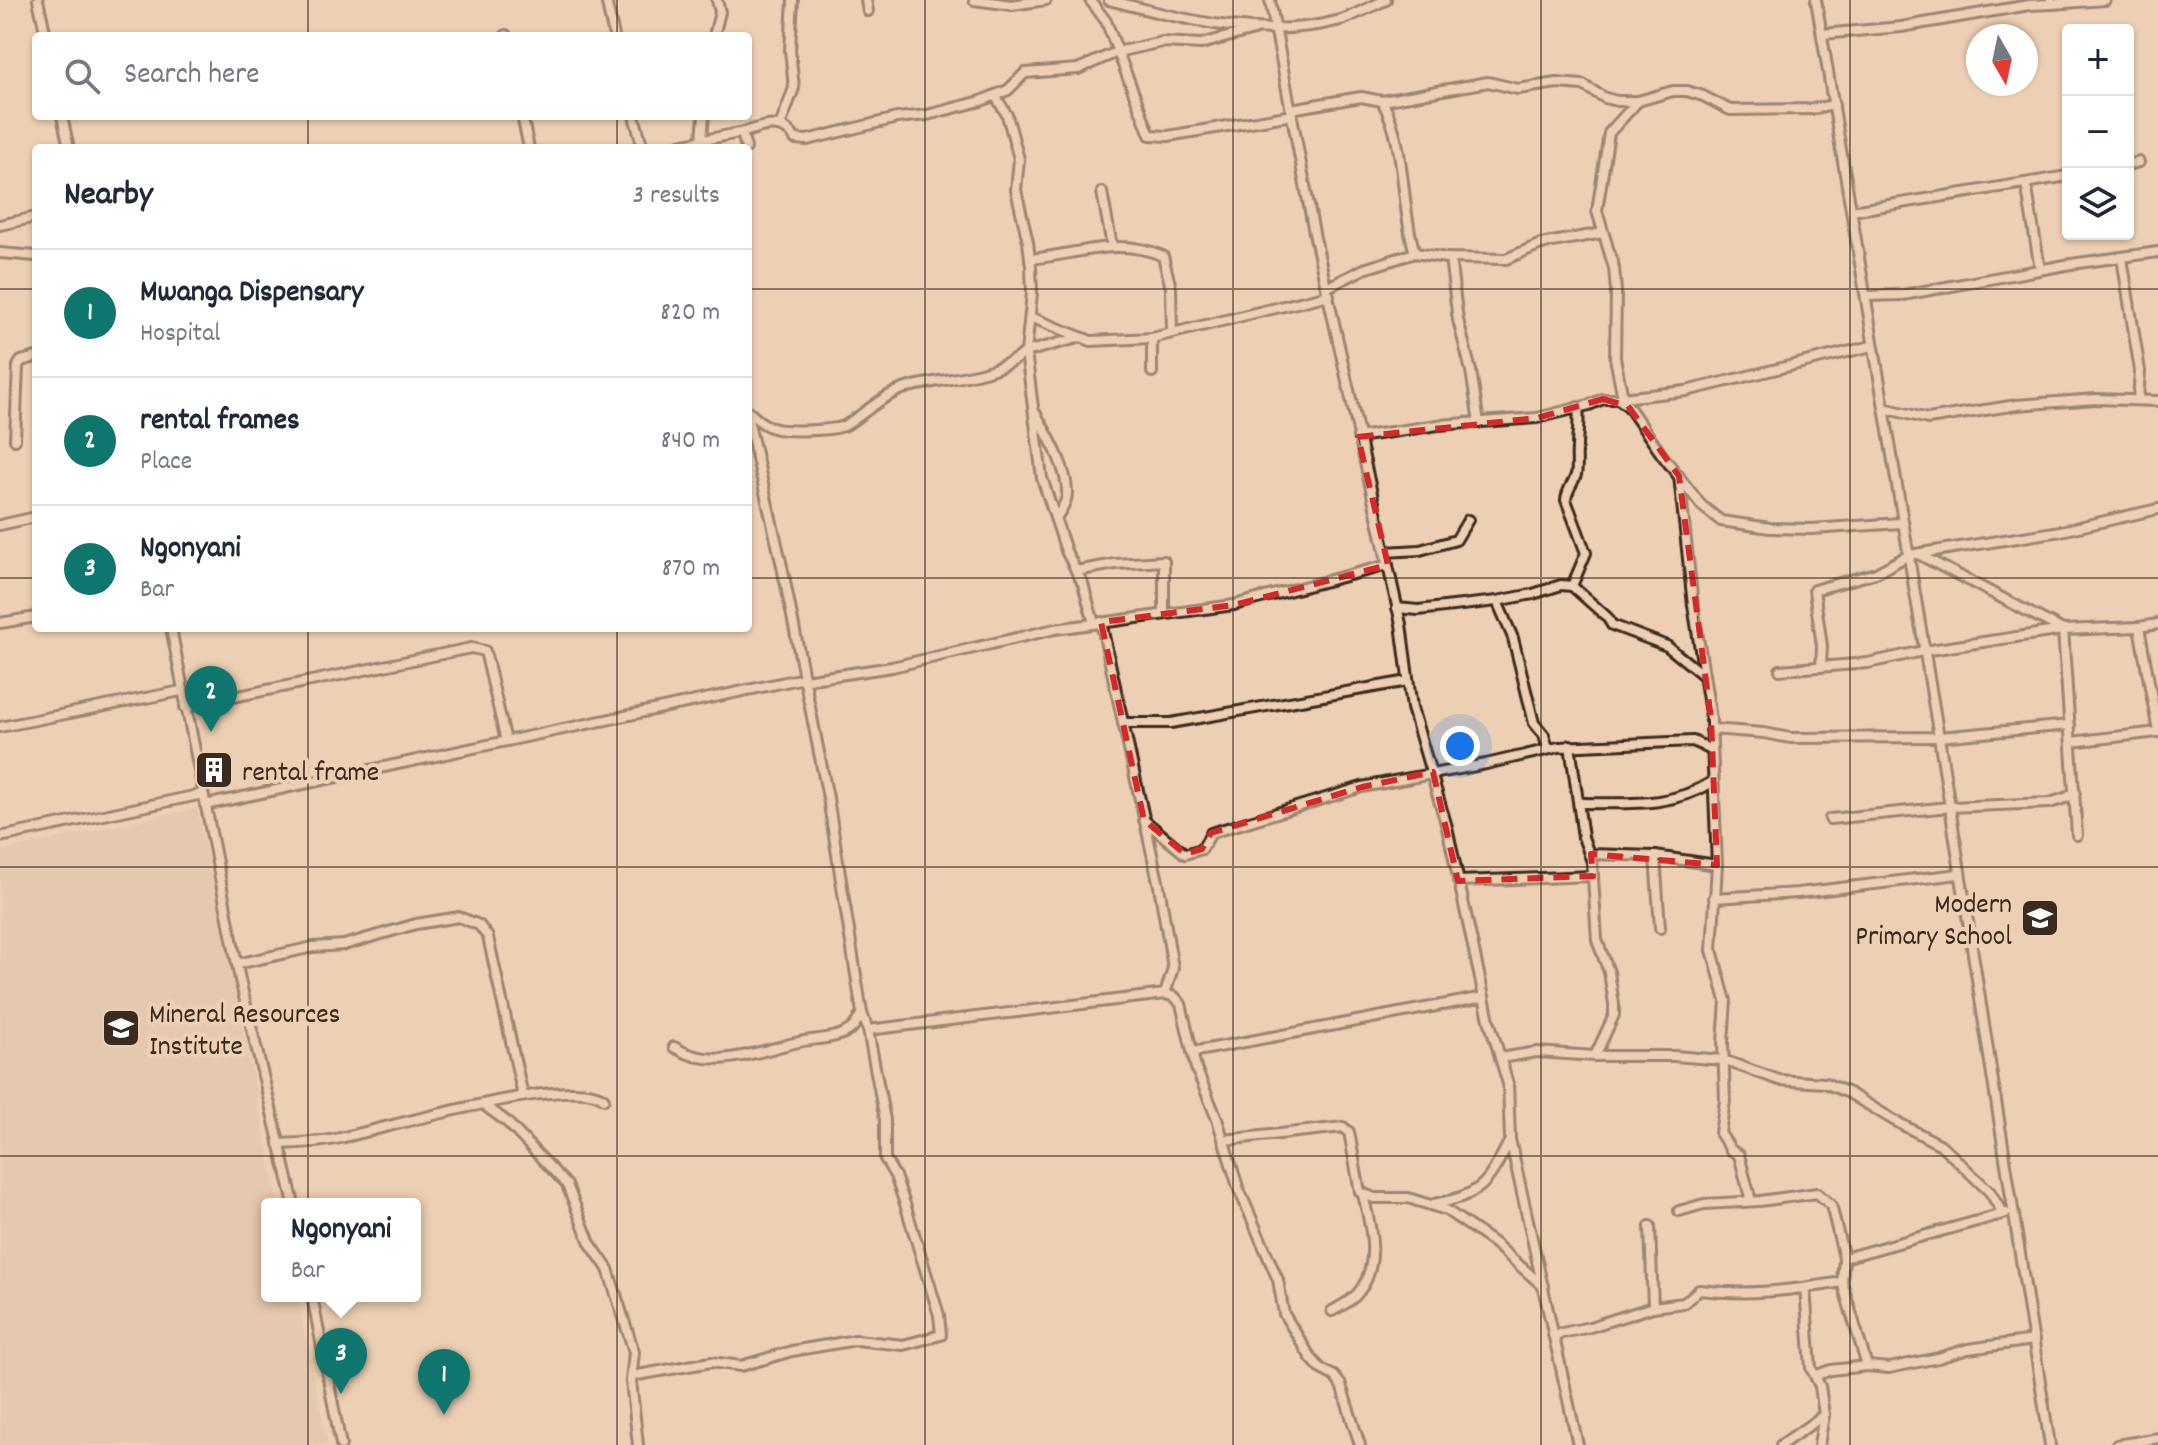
<!DOCTYPE html>
<meta charset="utf-8">
<style>
body{margin:0;font-family:Dekko,sans-serif;background:#f6f6f7;color:#1f2937}
.controls{position:absolute;right:24px;top:24px;display:grid;overflow:hidden;border-radius:8px;box-shadow:0 2px 6px #0004}
.controls button{width:72px;height:72px;display:grid;place-items:center;padding:0;border:0;border-bottom:2px solid #e0e1e3;background:#fff;color:#1f2937;font:40px sans-serif}
.compass{position:absolute;left:1966px;top:24px;width:72px;height:72px;border-radius:50%;background:#fff;box-shadow:0 2px 6px #0004;rotate:171deg}
.you{position:absolute;left:1460px;top:746px;width:28px;height:28px;margin:-20px;border:6px solid #fff;border-radius:50%;background:#1a73e8;box-shadow:0 0 0 12px #1a73e833}
.badge{display:grid;place-items:center;width:52px;height:52px;border-radius:50%;background:#0f766e;color:#fff;font-size:26px;font-weight:700}
.pin{position:absolute;translate:-50% -66px;filter:drop-shadow(0 2px 4px #0008)}
.pin::after{content:'';position:absolute;top:42px;width:28px;height:24px;background:inherit;clip-path:polygon(0 0,100% 0,50% 100%)}
.popup{position:absolute;left:261px;top:1198px;width:160px;height:104px;box-sizing:border-box;display:grid;place-content:center;border-radius:8px;background:#fff;filter:drop-shadow(0 2px 6px #0005);font-size:26px;white-space:nowrap;color:#747a83}
.popup b{font-size:30px;color:#1f2937}
.popup::after{content:'';position:absolute;left:50%;top:100%;margin-left:-16px;border:16px solid transparent;border-top-color:#fff}
.list{margin:0;padding:0;list-style:none}
h2{display:flex;justify-content:space-between;align-items:center;height:104px;margin:0;padding:0 32px;font-size:34px}
h2 small{font-size:26px;font-weight:400;color:#747a83}
.list li{display:grid;grid-template-columns:52px 1fr auto;gap:24px;align-items:center;box-sizing:border-box;height:128px;padding:0 32px;border-top:2px solid #e0e1e3}
.list b{display:block;font-size:30px;white-space:nowrap}
.list p{margin:0;font-size:26px;white-space:nowrap;color:#747a83}
.list em{font-size:26px;font-style:normal;color:#747a83}
.icon{flex:none;width:44px;height:44px;fill:none;stroke:currentColor;stroke-width:2;stroke-linecap:round;stroke-linejoin:round}
.map{position:relative;flex:none;width:2158px;height:1445px;overflow:hidden}
.search{position:absolute;background:#fff;box-shadow:0 2px 6px #0004;left:32px;top:32px;width:720px;height:88px;display:flex;align-items:center;gap:20px;box-sizing:border-box;padding:0 28px;border-radius:8px;color:#747a83;font-size:30px}
.panel{position:absolute;background:#fff;box-shadow:0 2px 6px #0004;left:32px;top:144px;width:720px;height:488px;border-radius:8px}
.map>svg:first-child{display:block}
.built{fill:#dcc1a6}
.lines{fill:none;stroke-linecap:round;stroke-linejoin:round}
.minor-casing{stroke:#3b2a1e;stroke-width:14}
.minor{stroke:#edd0b4;stroke-width:8}
.marked{fill:none;stroke:#d62828;stroke-width:6;stroke-dasharray:16 10;stroke-linejoin:round}
.grid{fill:none;stroke:#3b2a1e;stroke-width:2;stroke-opacity:0.55}
.labels{text-anchor:middle;stroke-width:8;stroke-linejoin:round;paint-order:stroke}
.poi-label{font-size:28px;fill:#3b2a1e;stroke:#edd0b4;text-anchor:start}
</style>
<div class="map">
<svg width="2158" height="1445" viewBox="0 0 2158 1445">
<rect width="100%" height="100%" fill="#edd0b4"/>
<filter id="ink" filterUnits="userSpaceOnUse"><feTurbulence type="fractalNoise" baseFrequency=".0125" numOctaves="2"/><feDisplacementMap in="SourceGraphic" scale="16" xChannelSelector="R" yChannelSelector="G"/><feConvolveMatrix kernelMatrix="1 2 1 2 8 2 1 2 1" color-interpolation-filters="sRGB"/></filter>
<g filter="url(#ink)">
<path class="built" d="M197,808L279,1204H267V1296H297L328,1445H0V851Z"/>
<g class="lines">
<defs>
<g id="minor">
<path d="M38,0L46,36"/>
<path d="M606,0L614,36"/>
<path d="M866,0L868,11"/>
<path d="M974,0L1012,5L1046,0"/>
<path d="M1090,0L1106,21L1150,135L1168,136L1292,115"/>
<path d="M1109,0C1185,20 1263,41 1341,20C1356,15 1371,6 1386,0"/>
<path d="M1270,0L1314,233L1401,624L1412,708L1447,827L1489,1020L1508,1084L1510,1139L1578,1445"/>
<path d="M1816,0L1939,737L2050,1445"/>
<path d="M2052,4L2105,0"/>
<path d="M1822,34L1901,27L2029,5L2052,4L2051,0"/>
<path d="M506,35V36"/>
<path d="M714,36L720,12L717,0"/>
<path d="M1382,101L1488,82L1518,89L1557,83L1583,85L1605,98L1617,101H1638L1673,91H1687L1703,96L1730,110L1812,109L1834,105"/>
<path d="M1291,109L1361,97L1382,101C1407,145 1400,206 1415,253L1446,258L1506,259L1541,244L1603,233"/>
<path d="M62,116L69,148"/>
<path d="M522,116L529,148"/>
<path d="M634,116L643,148"/>
<path d="M780,126L794,88L790,50L793,0"/>
<path d="M742,133L746,148"/>
<path d="M702,138L704,116"/>
<path d="M664,148C689,143 713,138 739,133C753,131 767,122 781,127C788,129 792,133 795,139L807,140L897,118L927,115L981,101L1008,90L1025,73L1078,69L1117,52L1162,42L1201,44L1254,30"/>
<path d="M2128,165L2139,162"/>
<path d="M2026,183L2040,269"/>
<path d="M1102,192L1112,246"/>
<path d="M1852,211L2068,176"/>
<path d="M0,225L36,217"/>
<path d="M0,253L36,256"/>
<path d="M1450,258L1458,320L1471,371L1479,423"/>
<path d="M2122,258L2140,371L2138,400"/>
<path d="M1030,259C1076,255 1119,236 1163,256L1171,288L1172,333"/>
<path d="M1328,287L1364,269L1415,253"/>
<path d="M1866,296L1903,295L2071,264L2158,252"/>
<path d="M1030,317L1091,341L1152,338L1329,295"/>
<path d="M1078,338L1026,352L1042,478L1066,551L1083,584L1094,623"/>
<path d="M1152,372V338"/>
<path d="M1622,398L1686,391L1872,346"/>
<path d="M1624,403L1615,358L1616,291L1614,268L1597,211L1609,133L1638,101"/>
<path d="M1884,408L1928,419L2017,405L2096,399L2158,401"/>
<path d="M748,411C756,419 763,425 773,428C784,432 836,431 846,425C868,411 884,394 909,387C948,377 993,378 1026,352L1032,293L1031,266L1028,242L1016,190L1019,159L1007,115L995,95"/>
<path d="M1036,414C1048,435 1068,469 1067,494C1067,502 1061,511 1056,518"/>
<path d="M748,419L782,566L828,798L862,1013L868,1030L1165,994L1175,997L1181,1004L1196,1068L1217,1119L1238,1187L1278,1280L1284,1314L1311,1358L1321,1369L1334,1376L1341,1385L1360,1445"/>
<path d="M1358,437L1438,425L1537,418L1589,405L1603,399H1618L1628,406L1662,455L1702,506L1721,521L1770,528L1812,529L1901,523"/>
<path d="M15,440L18,366L21,361L36,357"/>
<path d="M1679,476L1693,605L1711,719L1717,865L1712,950L1726,1001L1723,1042L1725,1101L1720,1133L1731,1150L1739,1155L1751,1201"/>
<path d="M0,525L36,517"/>
<path d="M1385,552L1420,550L1456,540L1468,520"/>
<path d="M1918,554L2063,630L2139,627L2158,624"/>
<path d="M1076,571L1115,564L1164,561V613"/>
<path d="M1572,586L1586,553L1566,500C1567,489 1573,484 1576,475C1578,466 1576,457 1577,448C1577,433 1580,422 1578,407"/>
<path d="M1497,601L1513,638L1534,723L1544,735L1548,749"/>
<path d="M1397,608L1418,610L1497,601L1533,594L1561,585L1572,586L1607,617L1612,625L1667,646L1703,675"/>
<path d="M1101,622L1159,886L1173,968L1165,994"/>
<path d="M0,623L36,617"/>
<path d="M2139,627L2158,731"/>
<path d="M171,628L240,980L294,1204"/>
<path d="M1821,667L1822,646L1814,590L1876,573L1909,555L2061,531L2158,509"/>
<path d="M1780,670L1868,663L1923,651L2063,630L2077,835"/>
<path d="M805,680L892,667L1055,629L1234,605L1388,565"/>
<path d="M185,707L471,648L485,651L506,741"/>
<path d="M1123,723H1171L1408,681"/>
<path d="M0,727L181,691"/>
<path d="M1711,729L1764,733L1790,738L1939,737L2070,725"/>
<path d="M2071,742L2158,732"/>
<path d="M1570,745L1583,837L1592,862L1597,940L1609,972L1614,1004V1015L1595,1056"/>
<path d="M1579,803C1627,803 1671,808 1712,782"/>
<path d="M205,805L804,678"/>
<path d="M1830,819L1949,807L2050,803L2068,797L2075,792"/>
<path d="M1144,820L1185,854L1202,849L1211,833L1362,787L1486,764L1559,747L1693,741L1711,750"/>
<path d="M0,837L203,794"/>
<path d="M1589,854L1655,856L1717,865"/>
<path d="M1655,856L1660,928"/>
<path d="M1458,881L1593,876"/>
<path d="M1714,898L1798,893L1959,874"/>
<path d="M237,964L313,947L344,945L416,924L459,917L479,925L488,937L523,1096"/>
<path d="M674,1047C714,1072 757,1051 799,1042C815,1038 839,1040 852,1028C856,1025 859,1017 862,1013"/>
<path d="M1192,1052L1484,997"/>
<path d="M1500,1058L1537,1052L1595,1056H1674L1723,1060L1779,1080L1825,1083L1849,1093L1895,1121L1941,1145L1990,1192L2003,1214"/>
<path d="M484,1105L507,1122L567,1185L590,1243L608,1269L634,1352L631,1381L638,1445"/>
<path d="M1224,1140L1343,1127L1349,1132L1360,1192L1374,1198H1408L1446,1210L1494,1243L1543,1286"/>
<path d="M279,1144C300,1143 320,1143 340,1138C384,1129 575,1072 604,1099"/>
<path d="M1434,1204C1484,1194 1487,1184 1510,1140"/>
<path d="M1679,1211L1704,1204L1760,1201L1817,1193L1831,1205L1844,1258"/>
<path d="M1805,1288L1811,1368L1820,1386L1824,1415L1819,1445"/>
<path d="M312,1296L341,1445"/>
<path d="M1653,1307L1684,1303L1699,1290C1747,1296 1796,1290 1842,1282"/>
<path d="M1332,1311C1341,1306 1352,1301 1358,1293C1381,1266 1371,1226 1363,1195"/>
<path d="M1553,1335L1590,1327L1653,1307L1650,1226"/>
<path d="M1867,1366L1842,1282L1844,1258L2006,1213"/>
<path d="M1817,1375L1831,1370L1867,1366L1889,1368L1938,1358L1968,1349L2034,1340"/>
<path d="M632,1376L711,1362L741,1366L792,1351L856,1340L903,1345L941,1335L939,1315L905,1204L895,1176L885,1159V1120L868,1030"/>
<path d="M1781,1445L1824,1415"/>
<path d="M2117,1445L2158,1438"/>
</g>
</defs>
<use href="#minor" class="minor-casing"/>
<use href="#minor" class="minor"/>
</g>
</g>
<path d="M0 0H2158V1445H0ZM1603,399L1628,406L1679,476L1711,719L1717,865L1591,854L1593,876L1458,881L1433,772L1362,787L1211,833L1202,849L1185,854L1144,820L1101,622L1234,605L1388,565L1358,437L1537,418Z" fill="#edd0b4" fill-opacity=".55" fill-rule="evenodd"/>
<path class="marked" d="M1603,399L1628,406L1679,476L1711,719L1717,865L1591,854L1593,876L1458,881L1433,772L1362,787L1211,833L1202,849L1185,854L1144,820L1101,622L1234,605L1388,565L1358,437L1537,418Z"/>
<path class="grid" d="M308,0V36M617,0V36M925,0V1445M1233,0V1445M1541,0V1445M1850,0V1445M308,116V148M617,116V148M0,289H36M748,289H2158M0,578H36M748,578H2158M308,628V1445M617,628V1445M0,867H2158M0,1156H2158"/>
<defs>
<symbol id="building-square" viewBox="-11 -11 22 22"><rect x="-9" y="-9" width="18" height="18" rx="4" fill="#3b2a1e" stroke="#edd0b4"/><path d="M-4-6H4V6H1V3H-1V6H-4ZM-2.5-4.3h1.7v1.8h-1.7ZM.8-4.3h1.7v1.8H.8ZM-2.5-1h1.7V.8h-1.7ZM.8-1h1.7V.8H.8Z" fill="#fff"/></symbol>
<symbol id="school-square" viewBox="-11 -11 22 22"><rect x="-9" y="-9" width="18" height="18" rx="4" fill="#3b2a1e" stroke="#edd0b4"/><path d="M0-5L7-2L0 1L-7-2ZM-4 1L0 2.5L4 1V4Q0 6-4 4Z" fill="#fff"/></symbol>
<symbol id="university-square" viewBox="-11 -11 22 22"><rect x="-9" y="-9" width="18" height="18" rx="4" fill="#3b2a1e" stroke="#edd0b4"/><path d="M0-5L7-2L0 1L-7-2ZM-4 1L0 2.5L4 1V4Q0 6-4 4Z" fill="#fff"/></symbol>
</defs>
<g fill-rule="evenodd">
<use href="#building-square" x="192" y="748" width="44" height="44"/>
<use href="#school-square" x="2018" y="896" width="44" height="44"/>
<use href="#university-square" x="99" y="1006" width="44" height="44"/>
</g>
<g class="labels">
<g class="poi-label">
<text x="242" y="780">rental frame</text>
<text x="2012" y="912" text-anchor="end">Modern<tspan x="2012" dy="32">Primary School</tspan></text>
<text x="149" y="1022">Mineral Resources<tspan x="149" dy="32">Institute</tspan></text>
</g>
</g>
</svg>
<div class="controls">
<button>+</button>
<button>−</button>
<button><svg class="icon" aria-label="layers" viewBox="0 0 24 24"><path d="M12 4l9 5-9 5-9-5zM3 14l9 5 9-5"/></svg></button>
</div>
<svg class="compass" viewBox="-18 -18 36 36"><path d="M0-13l5 13h-10z" fill="#e53935"/><path d="M0 13l5-13h-10z" fill="#747a83"/></svg>
<div class="you"></div>
<div class="pin badge" style="left:444px;top:1415px">1</div>
<div class="pin badge" style="left:211px;top:732px">2</div>
<div class="pin badge" style="left:341px;top:1394px">3</div>
<div class="popup"><b>Ngonyani</b>Bar</div>
<div class="search"><svg class="icon" aria-label="search" viewBox="0 0 24 24"><circle cx="10" cy="10" r="6"/><path d="M15 15l6 6"/></svg>Search here</div>
<section class="panel">
<h2>Nearby<small>3 results</small></h2>
<ul class="list">
<li><span class="badge">1</span><div><b>Mwanga Dispensary</b><p>Hospital</p></div><em>820 m</em></li>
<li><span class="badge">2</span><div><b>rental frames</b><p>Place</p></div><em>840 m</em></li>
<li><span class="badge">3</span><div><b>Ngonyani</b><p>Bar</p></div><em>870 m</em></li>
</ul>
</section>
</div>
